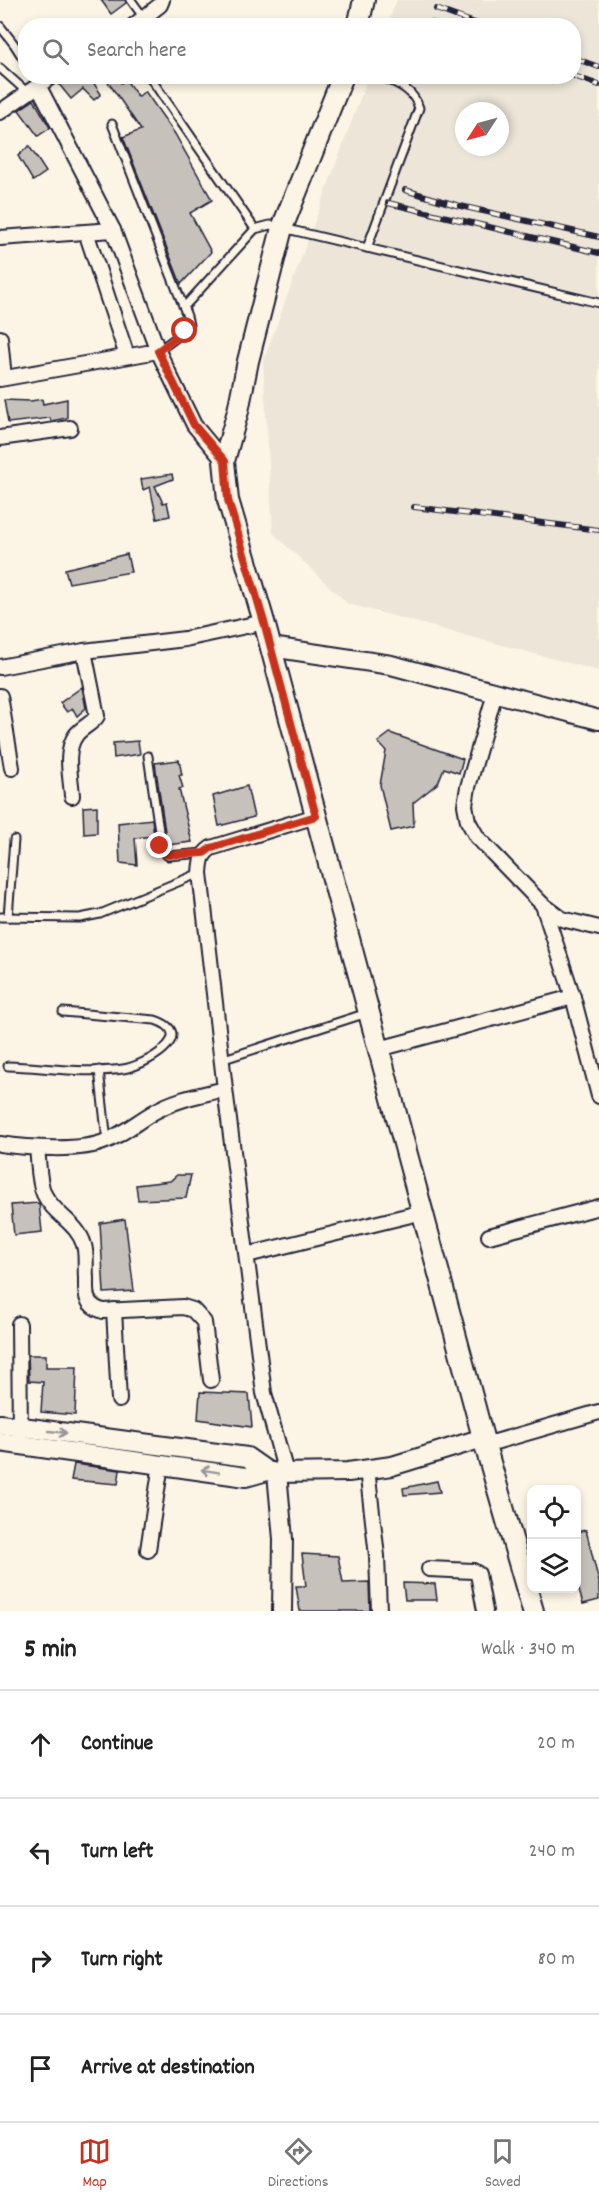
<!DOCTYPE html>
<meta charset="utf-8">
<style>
body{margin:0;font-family:Dekko,sans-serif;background:#f6f6f6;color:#222}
.controls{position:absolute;right:18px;bottom:18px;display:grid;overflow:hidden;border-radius:12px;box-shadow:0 3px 9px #0003}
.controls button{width:54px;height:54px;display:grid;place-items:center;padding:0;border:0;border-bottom:2px solid #e0e0e0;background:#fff;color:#222;font:30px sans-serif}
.compass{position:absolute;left:455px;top:102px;width:54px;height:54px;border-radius:50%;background:#fff;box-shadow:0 3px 9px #0003;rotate:234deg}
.stop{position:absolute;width:18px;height:18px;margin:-14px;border:4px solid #c8321e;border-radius:50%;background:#fff}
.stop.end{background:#c8321e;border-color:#fff;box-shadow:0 2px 6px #0008}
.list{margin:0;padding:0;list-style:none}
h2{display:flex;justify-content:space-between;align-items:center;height:78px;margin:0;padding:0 24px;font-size:26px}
h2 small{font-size:20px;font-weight:400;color:#767676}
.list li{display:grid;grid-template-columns:39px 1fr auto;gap:18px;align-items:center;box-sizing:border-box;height:108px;padding:0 24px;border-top:2px solid #e0e0e0}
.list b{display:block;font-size:22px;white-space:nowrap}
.list em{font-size:20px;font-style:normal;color:#767676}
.icon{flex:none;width:33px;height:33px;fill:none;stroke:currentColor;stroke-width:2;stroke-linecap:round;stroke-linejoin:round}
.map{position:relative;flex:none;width:599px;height:1611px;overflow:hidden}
.search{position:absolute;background:#fff;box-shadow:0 3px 9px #0003;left:18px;right:18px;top:18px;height:66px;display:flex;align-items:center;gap:15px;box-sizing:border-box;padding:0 21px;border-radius:24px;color:#767676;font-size:22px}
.sheet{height:510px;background:#fff}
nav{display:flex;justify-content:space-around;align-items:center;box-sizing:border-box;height:84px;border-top:2px solid #e0e0e0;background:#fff;font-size:16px;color:#767676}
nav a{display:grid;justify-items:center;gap:3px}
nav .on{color:#c8321e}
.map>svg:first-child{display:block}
.built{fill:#ece5d8;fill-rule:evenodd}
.building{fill:#c6c1bb;stroke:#22223b;stroke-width:1.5}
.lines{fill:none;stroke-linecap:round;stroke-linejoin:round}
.service-casing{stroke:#22223b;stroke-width:11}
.minor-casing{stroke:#22223b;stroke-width:18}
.tertiary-casing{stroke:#22223b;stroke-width:22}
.secondary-casing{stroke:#22223b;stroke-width:24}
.service{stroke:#fcf5e5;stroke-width:7}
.minor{stroke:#fcf5e5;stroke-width:14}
.tertiary{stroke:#fcf5e5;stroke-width:18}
.secondary{stroke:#fcf5e5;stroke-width:20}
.rail-casing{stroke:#22223b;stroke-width:6}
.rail{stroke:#fcf5e5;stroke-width:4;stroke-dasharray:11;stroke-linecap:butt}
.oneway{stroke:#9a9698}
.route{stroke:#c8321e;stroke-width:8}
</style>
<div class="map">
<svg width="599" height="1611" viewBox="0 0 599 1611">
<rect width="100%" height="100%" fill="#fcf5e5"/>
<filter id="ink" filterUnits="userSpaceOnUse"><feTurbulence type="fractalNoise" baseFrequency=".0167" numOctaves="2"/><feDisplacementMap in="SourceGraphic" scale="12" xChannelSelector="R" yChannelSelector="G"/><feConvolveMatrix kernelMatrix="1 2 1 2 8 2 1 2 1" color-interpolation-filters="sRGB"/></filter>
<g filter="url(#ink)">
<path class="built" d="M397,0H599V671L348,604L273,533L263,362L368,77L574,76V26L387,25ZM464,111H500V147H464Z"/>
<g class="building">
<path d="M101,0H125L126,3L111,14Z"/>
<path d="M63,76H89L101,94L94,100L83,89L71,99L58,83Z"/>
<path d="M104,76H118L121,83L126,80L138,97L145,91L175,134L212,200L190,213L211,252L181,284L123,137L141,130Z"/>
<path d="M34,100L50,128L38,136L19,110Z"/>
<path d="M29,146L46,172L33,181L18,156Z"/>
<path d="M42,399L43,404L67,399V418L51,421L50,418L8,423L4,400L31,401Z"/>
<path d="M172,474L173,479L155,486L163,503L167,502L170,516L157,519L150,487L143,490L141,479Z"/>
<path d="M127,554L131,572L69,583L65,569Z"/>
<path d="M82,687L86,708L77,716L73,709L67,712L60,703Z"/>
<path d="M390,733L463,759L459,773L444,768L438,783L413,803L414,826L391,831L380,785L386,751L378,742Z"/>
<path d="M138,741L140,754L114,758L113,743Z"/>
<path d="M179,760L182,775H179L183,788L179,789L192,842L167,845L155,763Z"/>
<path d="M247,786L254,817L219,826L213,796Z"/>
<path d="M97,806V833L84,834L83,807Z"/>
<path d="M152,819L154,836L135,838L137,865L120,863L118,823Z"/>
<path d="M177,1175H191L186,1198L138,1200L136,1185L170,1181Z"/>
<path d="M39,1203L42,1232L14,1235L11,1205Z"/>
<path d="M125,1219L134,1291L104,1293L100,1223Z"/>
<path d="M28,1355H46V1367H77L75,1415L41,1412L43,1382L29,1381Z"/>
<path d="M200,1392L249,1394L252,1427L198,1419Z"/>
<path d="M74,1464L120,1470L118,1484L71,1480Z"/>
<path d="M437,1481L440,1492L404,1495L403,1488Z"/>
<path d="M586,1530L599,1582V1600L583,1604L576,1580V1532Z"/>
<path d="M302,1554L338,1556L343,1583L369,1582L370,1611H300L296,1586H306Z"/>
<path d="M403,1583L435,1584L437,1600H405Z"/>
</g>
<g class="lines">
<defs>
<g id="service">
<path d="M131,0L144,18"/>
<path d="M0,26L14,44L26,63"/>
<path d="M0,68L28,93"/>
<path d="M149,76L255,229"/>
<path d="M112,124L187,316L189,325L185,331L158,351"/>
<path d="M367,248L419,108C413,89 398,84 380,76"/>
<path d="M184,307L255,229L270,225L599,303"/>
<path d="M148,756L162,851L168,856L204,853"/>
<path d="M0,917L80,918L100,914L200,873"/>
<path d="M8,917L14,840"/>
<path d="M221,1060L367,1013"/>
<path d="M8,1066C43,1067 89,1074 123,1069C144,1066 200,1035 155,1020L63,1012"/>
<path d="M99,1070L107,1141"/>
</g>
<g id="minor">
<path d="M133,26L160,5L162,0"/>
<path d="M38,85L113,230L158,351L194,425L224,461"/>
<path d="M0,112L52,76"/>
<path d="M86,232L127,356"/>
<path d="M0,238L113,230"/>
<path d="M0,338L4,378"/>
<path d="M0,379L158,351"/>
<path d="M0,438L70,428"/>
<path d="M0,667L84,651L185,639L264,622"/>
<path d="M495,693L468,787L465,805L468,821L477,837L542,904L562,919L599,928"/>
<path d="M0,696L12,768"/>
<path d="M72,796C71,778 64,751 76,735C82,727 92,724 97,716L84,651"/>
<path d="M543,905L573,997L599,1096"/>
<path d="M379,1049L573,997"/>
<path d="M0,1144C27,1148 82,1152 106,1141C123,1134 138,1121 154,1112C176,1099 200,1095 225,1089"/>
<path d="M37,1148C39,1163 38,1181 44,1194C53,1214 78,1223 84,1245C87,1255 85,1267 86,1278C86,1294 84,1305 103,1311L183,1307L193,1310L204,1322L211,1380"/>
<path d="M489,1236L599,1207"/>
<path d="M247,1255L423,1212"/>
<path d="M114,1310L119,1400"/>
<path d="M19,1324L20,1434"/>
<path d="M485,1445L599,1412"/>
<path d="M367,1469L377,1556L379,1611"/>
<path d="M286,1473L264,1393L225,1089L200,873C201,861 201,855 211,848L316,816"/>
<path d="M148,1550L161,1464"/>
<path d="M429,1569L473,1571L478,1574L485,1611"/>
</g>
<g id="tertiary">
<path d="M271,647L391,665L599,720"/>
<path d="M0,1424L247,1457L267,1471"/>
<path d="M0,1442L246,1477L267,1471L277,1473L348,1472L392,1466L483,1438"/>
<path d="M277,1473L283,1539L282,1611"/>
</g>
<g id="secondary">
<path d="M358,26L364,0"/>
<path d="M343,76L282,228L248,361L238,411L224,461L228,500L264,622L485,1445L533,1611"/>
</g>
</defs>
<use href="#service" class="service-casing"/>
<use href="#minor" class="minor-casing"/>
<use href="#tertiary" class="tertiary-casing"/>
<use href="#secondary" class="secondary-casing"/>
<use href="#service" class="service"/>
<use href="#minor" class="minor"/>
<use href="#tertiary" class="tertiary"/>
<use href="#secondary" class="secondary"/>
<defs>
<g id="rail">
<path d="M436,9L483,26"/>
<path d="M432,23L440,26"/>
<path d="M574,58L599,67"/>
<path d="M574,76L599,85"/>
<path d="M405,190L456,205L599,237"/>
<path d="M388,203L599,253"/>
<path d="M414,507L599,530"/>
</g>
</defs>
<use href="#rail" class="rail-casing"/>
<use href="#rail" class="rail"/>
</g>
<defs><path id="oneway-shaft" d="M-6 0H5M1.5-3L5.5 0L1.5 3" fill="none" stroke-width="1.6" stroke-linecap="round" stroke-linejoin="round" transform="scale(1.5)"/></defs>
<g class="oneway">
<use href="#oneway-shaft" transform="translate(58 1432) rotate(6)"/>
<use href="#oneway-shaft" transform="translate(210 1471) rotate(-171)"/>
</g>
</g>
<g class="lines" filter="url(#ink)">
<path class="route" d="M160,846L164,854L168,855L204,853L211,848L316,816L264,622L228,500L225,461L194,425L158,351L185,331"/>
</g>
</svg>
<div class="controls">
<button><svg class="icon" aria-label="locate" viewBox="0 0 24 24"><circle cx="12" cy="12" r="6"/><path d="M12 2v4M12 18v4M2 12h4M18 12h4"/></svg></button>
<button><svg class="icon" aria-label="layers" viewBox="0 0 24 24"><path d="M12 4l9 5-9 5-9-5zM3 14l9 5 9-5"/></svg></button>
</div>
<svg class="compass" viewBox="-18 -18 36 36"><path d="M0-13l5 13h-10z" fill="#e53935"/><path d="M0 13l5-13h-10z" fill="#767676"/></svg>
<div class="stop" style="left:185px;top:331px"></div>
<div class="stop end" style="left:160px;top:846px"></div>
<div class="search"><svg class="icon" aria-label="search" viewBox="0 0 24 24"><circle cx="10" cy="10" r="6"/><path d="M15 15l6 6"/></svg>Search here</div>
</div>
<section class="sheet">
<h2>5 min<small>Walk · 340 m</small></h2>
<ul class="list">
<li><svg class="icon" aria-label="ahead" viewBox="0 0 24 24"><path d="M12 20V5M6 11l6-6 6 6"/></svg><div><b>Continue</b></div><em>20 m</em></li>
<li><svg class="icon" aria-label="left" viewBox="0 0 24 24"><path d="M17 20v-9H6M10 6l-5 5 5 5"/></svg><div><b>Turn left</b></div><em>240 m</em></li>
<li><svg class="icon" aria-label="right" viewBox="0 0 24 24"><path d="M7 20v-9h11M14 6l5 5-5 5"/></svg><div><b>Turn right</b></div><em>80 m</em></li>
<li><svg class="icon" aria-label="arrive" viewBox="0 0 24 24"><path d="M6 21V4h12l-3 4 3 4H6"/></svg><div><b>Arrive at destination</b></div></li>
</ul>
</section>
<nav>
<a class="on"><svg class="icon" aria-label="map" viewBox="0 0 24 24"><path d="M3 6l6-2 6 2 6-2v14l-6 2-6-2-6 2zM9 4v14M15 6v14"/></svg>Map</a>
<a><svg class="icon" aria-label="directions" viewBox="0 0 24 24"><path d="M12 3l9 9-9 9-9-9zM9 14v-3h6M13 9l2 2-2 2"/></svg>Directions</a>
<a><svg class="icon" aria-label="saved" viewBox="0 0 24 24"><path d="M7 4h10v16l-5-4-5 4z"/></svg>Saved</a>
</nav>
